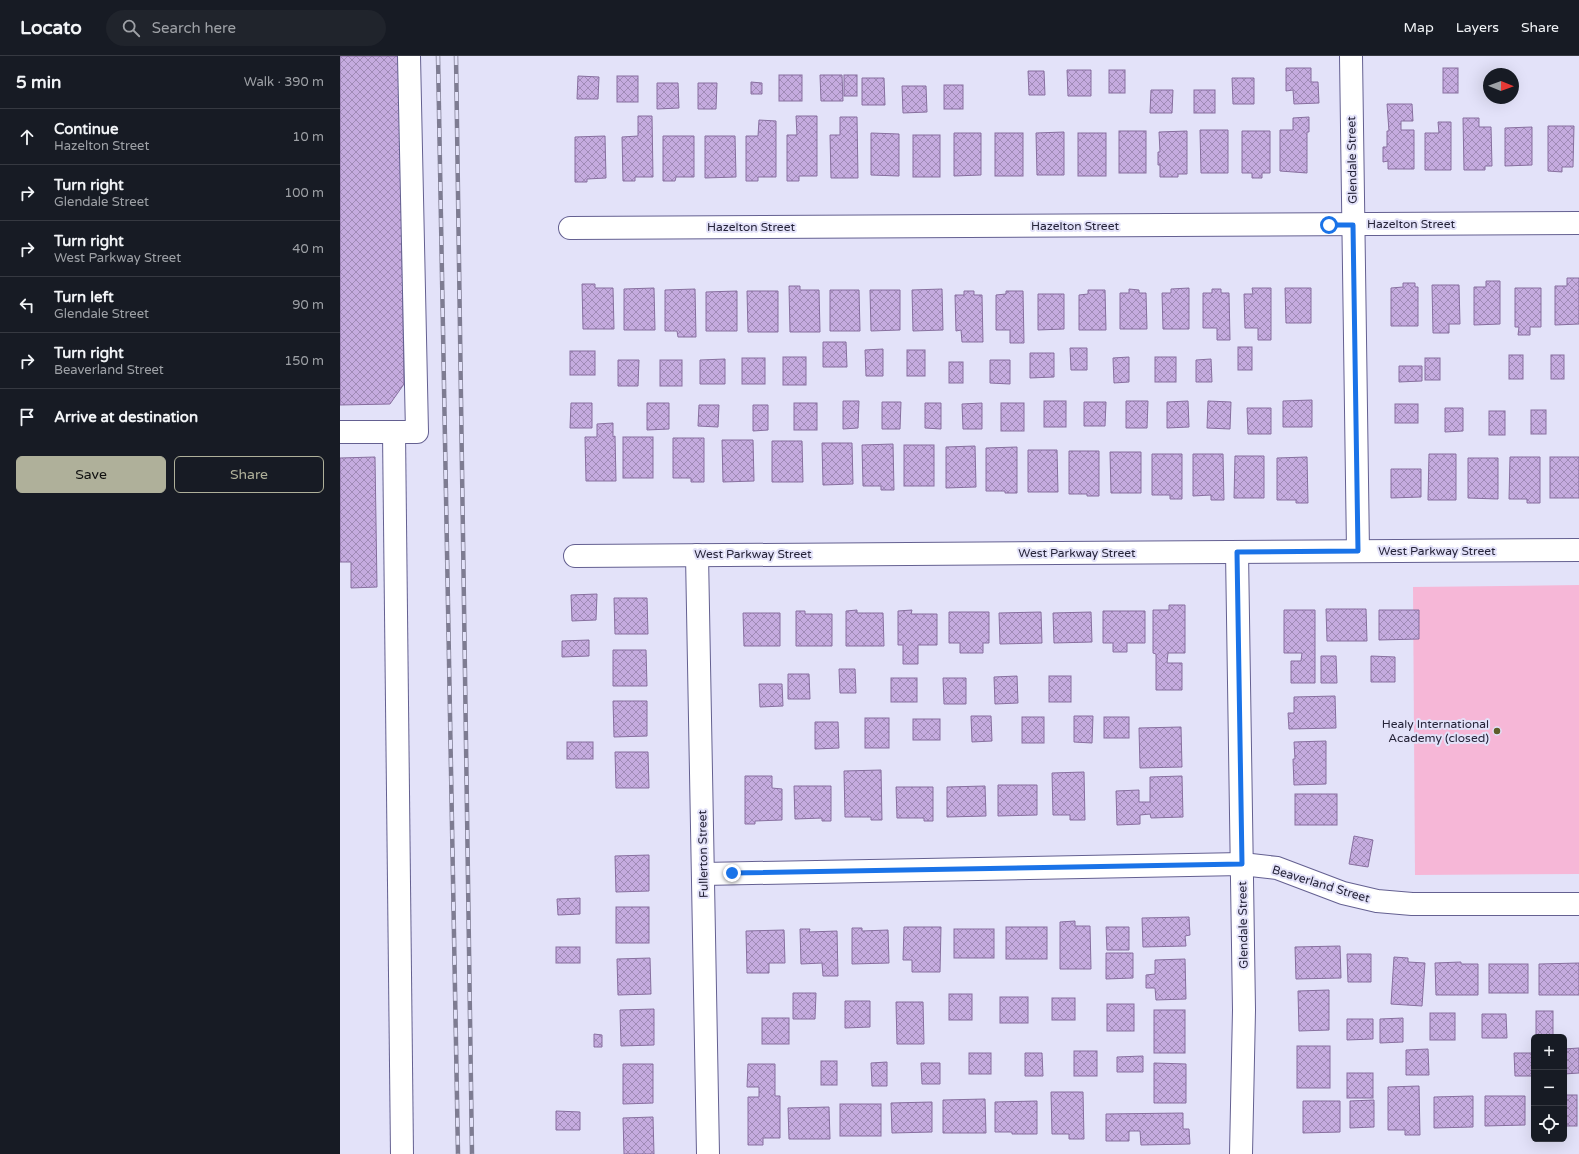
<!DOCTYPE html>
<meta charset="utf-8">
<style>
body{margin:0;font-family:"Varela Round",sans-serif;background:#20242c;color:#f1f3f6}
.controls{position:absolute;right:12px;bottom:12px;display:grid;overflow:hidden;border-radius:6px;box-shadow:0 4px 16px #0002}
.controls button{width:36px;height:36px;display:grid;place-items:center;padding:0;border:0;border-bottom:1px solid #363941;background:#171b24;color:#f1f3f6;font:20px sans-serif}
.compass{position:absolute;left:1143px;top:12px;width:36px;height:36px;border-radius:50%;background:#171b24;box-shadow:0 4px 16px #0002;rotate:91deg}
.stop{position:absolute;width:12px;height:12px;margin:-9px;border:3px solid #1a73e8;border-radius:50%;background:#fff}
.stop.end{background:#1a73e8;border-color:#fff;box-shadow:0 1px 4px #0008}
.list{margin:0;padding:0;list-style:none}
h2{display:flex;justify-content:space-between;align-items:center;height:52px;margin:0;padding:0 16px;font-size:17px}
h2 small{font-size:13px;font-weight:400;color:#9ea1a6}
.list li{display:grid;grid-template-columns:26px 1fr auto;gap:12px;align-items:center;box-sizing:border-box;height:56px;padding:0 16px;border-top:1px solid #363941}
.list b{display:block;font-size:15px;white-space:nowrap}
.list p{margin:0;font-size:13px;white-space:nowrap;color:#9ea1a6}
.list em{font-size:13px;font-style:normal;color:#9ea1a6}
.actions{display:flex;gap:8px;padding:12px 16px}
.actions a{flex:1;padding:9px 0;border:1px solid #afb09a;border-radius:6px;text-align:center;font-size:14px;color:#afb09a}
.actions .main{background:#afb09a;color:#111}
.icon{flex:none;width:22px;height:22px;fill:none;stroke:currentColor;stroke-width:2;stroke-linecap:round;stroke-linejoin:round}
.map{position:relative;flex:none;width:1239px;height:1098px;overflow:hidden}
header{display:flex;align-items:center;gap:24px;box-sizing:border-box;height:56px;padding:0 20px;background:#171b24;border-bottom:1px solid #363941}
header strong{font-size:19px}
nav{display:flex;gap:22px;margin-inline-start:auto;font-size:14px}
.search{width:280px;height:36px;background:#20242c;display:flex;align-items:center;gap:10px;box-sizing:border-box;padding:0 14px;border-radius:22px;color:#9ea1a6;font-size:15px}
main{display:flex}
aside{flex:1;background:#171b24}
.map>svg:first-child{display:block}
.grass{fill:#f6b7d7}
.building{fill:url(#building-cross-hatch);stroke:#876f9f}
.lines{fill:none;stroke-linecap:round;stroke-linejoin:round}
.minor-casing{stroke:#646091;stroke-width:24}
.minor{stroke:#fff;stroke-width:22}
.rail-casing{stroke:#7e7c92;stroke-width:4.5}
.rail{stroke:#e3e2f9;stroke-width:3;stroke-dasharray:9;stroke-linecap:butt}
.route{stroke:#1a73e8;stroke-width:5}
.poi-dot{fill:#5e5d29;stroke:#e3e2f9;stroke-width:1.5}
.labels{text-anchor:middle;stroke-width:4;stroke-linejoin:round;paint-order:stroke}
.street-label{font-size:12px;fill:#262439;stroke:#e3e2f9}
.poi-label{font-size:12px;fill:#262439;stroke:#e3e2f9;text-anchor:end}
</style>
<header>
<strong>Locato</strong>
<div class="search"><svg class="icon" aria-label="search" viewBox="0 0 24 24"><circle cx="10" cy="10" r="6"/><path d="M15 15l6 6"/></svg>Search here</div>
<nav><a>Map</a><a>Layers</a><a>Share</a></nav>
</header>
<main>
<aside>
<h2>5 min<small>Walk · 390 m</small></h2>
<ul class="list">
<li><svg class="icon" aria-label="ahead" viewBox="0 0 24 24"><path d="M12 20V5M6 11l6-6 6 6"/></svg><div><b>Continue</b><p>Hazelton Street</p></div><em>10 m</em></li>
<li><svg class="icon" aria-label="right" viewBox="0 0 24 24"><path d="M7 20v-9h11M14 6l5 5-5 5"/></svg><div><b>Turn right</b><p>Glendale Street</p></div><em>100 m</em></li>
<li><svg class="icon" aria-label="right" viewBox="0 0 24 24"><path d="M7 20v-9h11M14 6l5 5-5 5"/></svg><div><b>Turn right</b><p>West Parkway Street</p></div><em>40 m</em></li>
<li><svg class="icon" aria-label="left" viewBox="0 0 24 24"><path d="M17 20v-9H6M10 6l-5 5 5 5"/></svg><div><b>Turn left</b><p>Glendale Street</p></div><em>90 m</em></li>
<li><svg class="icon" aria-label="right" viewBox="0 0 24 24"><path d="M7 20v-9h11M14 6l5 5-5 5"/></svg><div><b>Turn right</b><p>Beaverland Street</p></div><em>150 m</em></li>
<li><svg class="icon" aria-label="arrive" viewBox="0 0 24 24"><path d="M6 21V4h12l-3 4 3 4H6"/></svg><div><b>Arrive at destination</b></div></li>
</ul>
<div class="actions"><a class="main">Save</a><a>Share</a></div>
</aside>
<div class="map">
<svg width="1239" height="1098" viewBox="0 0 1239 1098">
<defs>
<pattern id="building-cross-hatch" width="8" height="8" patternUnits="userSpaceOnUse"><rect width="8" height="8" fill="#c5abdf"/><path d="M0 0l8 8M0 8l8-8" fill="none" stroke="#a08bb6"/></pattern>
</defs>
<rect width="100%" height="100%" fill="#e3e2f9"/>
<path class="grass" d="M1239,529V818L1075,819L1073,531Z"/>
<g class="building">
<path d="M0,0H59L64,328L50,348L0,349Z"/>
<path d="M946,12H971V26H978L979,47L954,48L953,34L946,35Z"/>
<rect x="1103" y="12" width="15" height="25"/>
<path d="M727,14H751V40H728Z"/>
<rect x="769" y="14" width="16" height="23"/>
<path d="M688,15H704L705,39H689Z"/>
<rect x="439" y="19" width="23" height="26"/>
<path d="M480,19H502L503,45H481Z"/>
<rect x="504" y="19" width="13" height="21"/>
<path d="M238,20L259,21L258,43H237Z"/>
<rect x="277" y="20" width="21" height="26"/>
<path d="M522,22H544L545,49H522Z"/>
<path d="M892,22H914V48H893Z"/>
<path d="M411,26L422,27V38H411Z"/>
<path d="M317,27H338L339,52L317,53Z"/>
<path d="M358,27H377L376,53H358Z"/>
<rect x="604" y="29" width="19" height="24"/>
<path d="M562,30H586L587,56L563,57Z"/>
<path d="M811,34H833L832,57H810Z"/>
<rect x="854" y="34" width="21" height="23"/>
<path d="M1047,48H1072L1073,65H1061V74H1074V113H1048V105L1043,106V91H1047V75H1049Z"/>
<path d="M298,60H312L313,121H295V125H283L282,81L298,80Z"/>
<path d="M456,60H477V120H459V125H447V79H457Z"/>
<path d="M500,61H517L518,122H491L490,79H500Z"/>
<path d="M969,61V76H967V117L940,115V74H953V62Z"/>
<path d="M1123,62H1139V71H1151L1152,110H1145V114H1124Z"/>
<path d="M419,64L436,65V121H418V125H406V80H418Z"/>
<path d="M1098,66H1111V114H1085V77H1099Z"/>
<path d="M1208,70H1234L1233,111H1222V116L1208,115Z"/>
<path d="M1192,71V109L1165,110V72Z"/>
<path d="M860,74H888V117H861Z"/>
<rect x="779" y="75" width="27" height="42"/>
<path d="M847,75V118H838V121H820V109H818V96H820L819,76Z"/>
<path d="M902,75H930V117H922V122H912V117H902Z"/>
<path d="M724,76V119H697L696,77Z"/>
<path d="M531,77L559,78V120L531,119Z"/>
<path d="M614,77H641V119L614,120Z"/>
<rect x="655" y="77" width="28" height="43"/>
<rect x="738" y="77" width="28" height="43"/>
<rect x="573" y="79" width="27" height="42"/>
<path d="M265,80L266,122L247,123V126H235V81Z"/>
<path d="M323,80H354V121H336L335,125H323Z"/>
<path d="M365,80H395L396,121L365,122Z"/>
<path d="M1227,222H1239V268L1215,269V230H1227Z"/>
<path d="M1146,225H1160V268L1134,269V231H1146Z"/>
<path d="M1063,227H1075V231H1078V270H1051V232L1063,231Z"/>
<path d="M242,228H255V232H273L274,273H243Z"/>
<path d="M1092,229H1119L1120,268H1109V277H1093Z"/>
<path d="M449,230H460V234H479L480,276H450Z"/>
<path d="M314,232L315,274H284V233Z"/>
<path d="M849,232V273H823L822,237H831V233Z"/>
<path d="M912,232H931V284H918V272H905L904,238H913Z"/>
<path d="M945,232H971V267H946Z"/>
<path d="M1175,232H1201V271H1190V279H1178L1179,271H1175Z"/>
<path d="M355,233L356,281H338L337,275H325V234Z"/>
<path d="M602,233L603,274L573,275L572,234Z"/>
<path d="M789,233L799,234V237H806L807,273H780V237H789Z"/>
<path d="M872,233H881V237H889L890,284H877V272H863V237H872Z"/>
<path d="M490,234H519L520,275H490Z"/>
<path d="M530,234H560V274L531,275Z"/>
<path d="M748,234H765L766,274H739V239L748,238Z"/>
<path d="M397,235V275H366V236Z"/>
<path d="M407,235H438V276H408Z"/>
<path d="M624,235H634V239H642L643,286H622L621,274L616,275L615,239H624Z"/>
<path d="M666,235H683L684,287H670V274H656V239L666,238Z"/>
<path d="M698,238H724V273L698,274Z"/>
<path d="M483,286H506L507,311H483Z"/>
<rect x="898" y="291" width="14" height="23"/>
<path d="M730,292H747V314H731Z"/>
<path d="M543,293V320H526L525,294Z"/>
<rect x="567" y="294" width="18" height="26"/>
<rect x="230" y="295" width="25" height="24"/>
<path d="M690,297H714V321L690,322Z"/>
<rect x="1169" y="299" width="14" height="24"/>
<rect x="1211" y="299" width="13" height="24"/>
<rect x="443" y="301" width="23" height="28"/>
<path d="M789,301V326L774,327L773,302Z"/>
<rect x="815" y="301" width="21" height="25"/>
<rect x="402" y="302" width="23" height="26"/>
<rect x="1085" y="302" width="15" height="22"/>
<path d="M385,303V328H360V304Z"/>
<path d="M871,303L872,326H856V304Z"/>
<path d="M278,304H299L298,330H278Z"/>
<rect x="320" y="304" width="22" height="26"/>
<path d="M650,304H670V328L650,327Z"/>
<rect x="609" y="306" width="14" height="21"/>
<path d="M1059,310H1082V325L1059,326Z"/>
<path d="M972,344V371H943V345Z"/>
<path d="M503,345H519L518,372L503,373Z"/>
<rect x="704" y="345" width="22" height="26"/>
<path d="M786,345H808L807,372H786Z"/>
<path d="M848,345L849,371L827,372V346Z"/>
<path d="M868,345L891,346L890,373L867,372Z"/>
<path d="M542,346H561L560,373H542Z"/>
<path d="M744,346H766L765,370H744Z"/>
<path d="M231,347H252V372H230Z"/>
<path d="M307,347H329V373L307,374Z"/>
<rect x="454" y="347" width="23" height="27"/>
<path d="M585,347H601V373L585,372Z"/>
<path d="M642,347V373H623L622,348Z"/>
<rect x="661" y="347" width="23" height="28"/>
<rect x="1055" y="348" width="23" height="19"/>
<path d="M359,349H379L378,371L358,370Z"/>
<path d="M413,349H428V374L413,375Z"/>
<path d="M907,352H931V378H908Z"/>
<path d="M1105,352H1123V375L1105,376Z"/>
<rect x="1191" y="354" width="15" height="24"/>
<rect x="1149" y="355" width="16" height="24"/>
<path d="M273,367V381L275,380L276,425H246L245,381H257V368Z"/>
<rect x="283" y="381" width="30" height="41"/>
<path d="M333,382H364V426H351V422H333Z"/>
<path d="M382,384H413L414,425L383,426Z"/>
<path d="M432,385H462L463,426H432Z"/>
<path d="M482,387H512L513,428L483,429Z"/>
<path d="M553,388L554,434H541V430H523L522,389Z"/>
<rect x="564" y="389" width="30" height="41"/>
<path d="M635,390L636,431L606,432V391Z"/>
<path d="M677,391V437H665V435H646V392Z"/>
<path d="M688,394H717L718,436H688Z"/>
<path d="M729,395H759V440H747V438H729Z"/>
<path d="M770,396H801V437H771Z"/>
<path d="M812,398H842V443H830V439H812Z"/>
<path d="M853,398H883L884,444H871V439L853,440Z"/>
<path d="M1089,398H1116V444H1088Z"/>
<path d="M895,400H924V442H894Z"/>
<path d="M35,401L37,531L11,532V506H0V402Z"/>
<path d="M967,401L968,447H956V444H937V402Z"/>
<path d="M1170,401H1200V447H1187V443H1169Z"/>
<rect x="1210" y="401" width="29" height="41"/>
<path d="M1128,402H1158V443L1128,442Z"/>
<path d="M1051,413H1081V441L1051,442Z"/>
<path d="M257,538L256,564L232,565L231,539Z"/>
<path d="M274,542H307L308,578H275Z"/>
<path d="M829,549H845V597H828L827,607H842V634H816V598L813,597V554H829Z"/>
<path d="M986,553H1026L1027,585H987Z"/>
<path d="M517,554V557H543L544,590H506V555Z"/>
<path d="M572,554L571,558H597V589H578V608H563V589H558V555Z"/>
<path d="M944,554H975V627H951V605H961L962,597H944Z"/>
<path d="M1039,554H1079V583L1039,584Z"/>
<path d="M456,555H465V558H492V590H456Z"/>
<path d="M763,555H805V587H787V596H773V587H763Z"/>
<path d="M609,556H649V587H643V597H620V587H609Z"/>
<path d="M701,556L702,587L660,588L659,557Z"/>
<path d="M751,556L752,586L714,587L713,557Z"/>
<path d="M403,557H440V590H404Z"/>
<path d="M249,584V600L222,601V585Z"/>
<path d="M273,594H306L307,630H273Z"/>
<path d="M981,600H996L997,627H981Z"/>
<path d="M1031,600L1055,601V626H1031Z"/>
<path d="M499,613H515L516,637H500Z"/>
<path d="M448,618H469L470,643H448Z"/>
<path d="M677,620L678,647L655,648L654,621Z"/>
<rect x="709" y="620" width="22" height="26"/>
<rect x="551" y="622" width="26" height="24"/>
<path d="M603,622H626V648H604Z"/>
<path d="M419,628H442L443,650L420,651Z"/>
<path d="M995,640L996,672L949,673L948,657H954V641Z"/>
<path d="M273,645H307V680L274,681Z"/>
<path d="M631,660H651L652,685L632,686Z"/>
<path d="M734,660H753L752,687L734,686Z"/>
<rect x="682" y="661" width="22" height="26"/>
<rect x="764" y="661" width="25" height="21"/>
<rect x="525" y="662" width="24" height="30"/>
<rect x="573" y="663" width="27" height="21"/>
<path d="M475,666H498L499,692L475,693Z"/>
<path d="M841,671L842,711L800,712L799,672Z"/>
<path d="M986,685V728L954,729L953,703H955L954,686Z"/>
<rect x="227" y="686" width="26" height="17"/>
<path d="M275,696H308L309,732H276Z"/>
<path d="M541,714L542,764H531V761H505L504,715Z"/>
<path d="M744,716L745,764H730V759H713L712,717Z"/>
<path d="M405,720H432V732L442,733V764L415,765V768H405Z"/>
<path d="M842,720L843,761L811,762L810,758L800,759V768L777,769L776,735L799,734V746H810V721Z"/>
<path d="M658,729H697V759L658,760Z"/>
<path d="M454,730H491V765H482V762L455,763Z"/>
<path d="M645,730L646,760L607,761V731Z"/>
<path d="M556,731H593V765H584V762H557Z"/>
<rect x="955" y="738" width="42" height="31"/>
<path d="M1014,780L1033,784L1028,811L1009,808Z"/>
<path d="M309,799V835L276,836L275,800Z"/>
<path d="M240,842V858L218,859L217,843Z"/>
<rect x="276" y="851" width="33" height="36"/>
<path d="M849,861L850,879L845,880L846,890L803,891L802,862Z"/>
<path d="M735,865V870H750L751,913H720V866Z"/>
<path d="M564,871H601L600,916H572V904H563Z"/>
<rect x="666" y="871" width="41" height="32"/>
<path d="M766,871H789V894H767Z"/>
<path d="M512,872H522V875L548,874L549,907L512,908Z"/>
<path d="M460,873H470L469,876L497,875L498,920H483L482,907L461,908Z"/>
<rect x="614" y="873" width="40" height="29"/>
<path d="M444,874L445,907H429V917H407L406,875Z"/>
<path d="M1000,890L1001,922L956,923L955,891Z"/>
<rect x="216" y="891" width="24" height="16"/>
<path d="M766,897H793V922L766,923Z"/>
<path d="M1007,898H1031V926H1008Z"/>
<path d="M1054,901L1068,902V906L1085,907L1082,950L1051,948Z"/>
<path d="M310,902L311,938L278,939L277,903Z"/>
<path d="M845,903L846,943L816,944L815,932H806V919L815,918V904Z"/>
<path d="M1121,906V908H1138V939H1096L1095,907Z"/>
<path d="M1239,907V939H1199V908Z"/>
<rect x="1149" y="908" width="39" height="29"/>
<path d="M989,934V974L959,975L958,935Z"/>
<path d="M453,937H476L475,963H453Z"/>
<rect x="609" y="938" width="23" height="26"/>
<rect x="660" y="941" width="28" height="26"/>
<rect x="712" y="942" width="23" height="22"/>
<path d="M505,945H530V971L505,972Z"/>
<path d="M556,946H583L584,988H557Z"/>
<rect x="767" y="948" width="27" height="27"/>
<path d="M314,953V989L281,990L280,954Z"/>
<rect x="814" y="954" width="31" height="43"/>
<rect x="1196" y="955" width="17" height="25"/>
<rect x="1090" y="957" width="25" height="27"/>
<path d="M1142,958H1166L1167,982H1142Z"/>
<rect x="422" y="962" width="27" height="26"/>
<path d="M1063,962V986L1040,987V963Z"/>
<path d="M1007,963H1033V983L1007,984Z"/>
<path d="M254,978L262,979V991H254Z"/>
<rect x="957" y="990" width="33" height="42"/>
<path d="M1239,992V1017L1224,1018V993Z"/>
<path d="M1088,993L1089,1019H1066V994Z"/>
<rect x="734" y="995" width="23" height="25"/>
<rect x="629" y="997" width="22" height="21"/>
<path d="M685,997H702L703,1020H685Z"/>
<path d="M1174,997H1192L1193,1020H1175Z"/>
<path d="M803,1000V1016H777V1001Z"/>
<rect x="481" y="1005" width="16" height="24"/>
<path d="M547,1006V1030H532L531,1007Z"/>
<path d="M581,1007H600V1028H582Z"/>
<path d="M814,1007L846,1008V1047H814Z"/>
<path d="M283,1008H313V1047L283,1048Z"/>
<path d="M408,1008H435V1040H440V1082H423V1089H408V1041H419V1031H407Z"/>
<rect x="1007" y="1017" width="26" height="25"/>
<path d="M1079,1030L1080,1079H1065V1074H1048V1031Z"/>
<path d="M711,1036H743L744,1083H729V1078H712Z"/>
<rect x="1224" y="1039" width="13" height="31"/>
<path d="M1133,1040V1071L1094,1072V1041Z"/>
<path d="M1145,1040H1185V1069L1145,1070Z"/>
<path d="M645,1043L646,1077H603V1044Z"/>
<path d="M1034,1044V1071L1010,1072V1045Z"/>
<path d="M697,1045V1078H672V1076H655V1046Z"/>
<path d="M963,1045H1000V1076L963,1077Z"/>
<path d="M592,1046V1076L552,1077L551,1047Z"/>
<rect x="500" y="1048" width="41" height="32"/>
<path d="M489,1051L490,1083H449L448,1052Z"/>
<path d="M216,1055L240,1056V1074H216Z"/>
<path d="M843,1057V1073H849L850,1088L801,1089L800,1075H789V1085H766V1058Z"/>
<path d="M313,1061L314,1098H284L283,1062Z"/>
</g>
<g class="lines">
<defs>
<g id="minor">
<path d="M1011,0L1018,495"/>
<path d="M230,172L1239,167"/>
<path d="M0,376H77L69,0"/>
<path d="M54,376L62,1098"/>
<path d="M897,496L904,954L901,1098"/>
<path d="M357,499L368,1098"/>
<path d="M235,500L1239,494"/>
<path d="M363,818L902,808L937,812L1003,837L1037,845L1072,848H1239"/>
</g>
</defs>
<use href="#minor" class="minor-casing"/>
<use href="#minor" class="minor"/>
<defs>
<g id="rail">
<path d="M98,0L118,1098"/>
<path d="M116,0L132,1098"/>
</g>
</defs>
<use href="#rail" class="rail-casing"/>
<use href="#rail" class="rail"/>
</g>
<g class="lines">
<path class="route" d="M392,817L902,808L897,496L1018,495L1013,169H989"/>
</g>
<circle class="poi-dot" cx="1157" cy="675" r="4"/>
<g class="labels">
<g class="street-label">
<text transform="translate(1012 104) rotate(-91)" y="4">Glendale Street</text>
<text x="1071" y="172">Hazelton Street</text>
<text x="735" y="174">Hazelton Street</text>
<text x="411" y="175">Hazelton Street</text>
<text x="1097" y="499">West Parkway Street</text>
<text x="737" y="501">West Parkway Street</text>
<text x="413" y="502">West Parkway Street</text>
<text transform="translate(363 798) rotate(-91)" y="4">Fullerton Street</text>
<text transform="translate(981 828) rotate(17)" y="4">Beaverland Street</text>
<text transform="translate(903 869) rotate(-91)" y="4">Glendale Street</text>
</g>
<g class="poi-label">
<text x="1149" y="672">Healy International<tspan x="1149" dy="14">Academy (closed)</tspan></text>
</g>
</g>
</svg>
<div class="controls">
<button>+</button>
<button>−</button>
<button><svg class="icon" aria-label="locate" viewBox="0 0 24 24"><circle cx="12" cy="12" r="6"/><path d="M12 2v4M12 18v4M2 12h4M18 12h4"/></svg></button>
</div>
<svg class="compass" viewBox="-18 -18 36 36"><path d="M0-13l5 13h-10z" fill="#e53935"/><path d="M0 13l5-13h-10z" fill="#9ea1a6"/></svg>
<div class="stop" style="left:989px;top:169px"></div>
<div class="stop end" style="left:392px;top:817px"></div>
</div>
</main>
